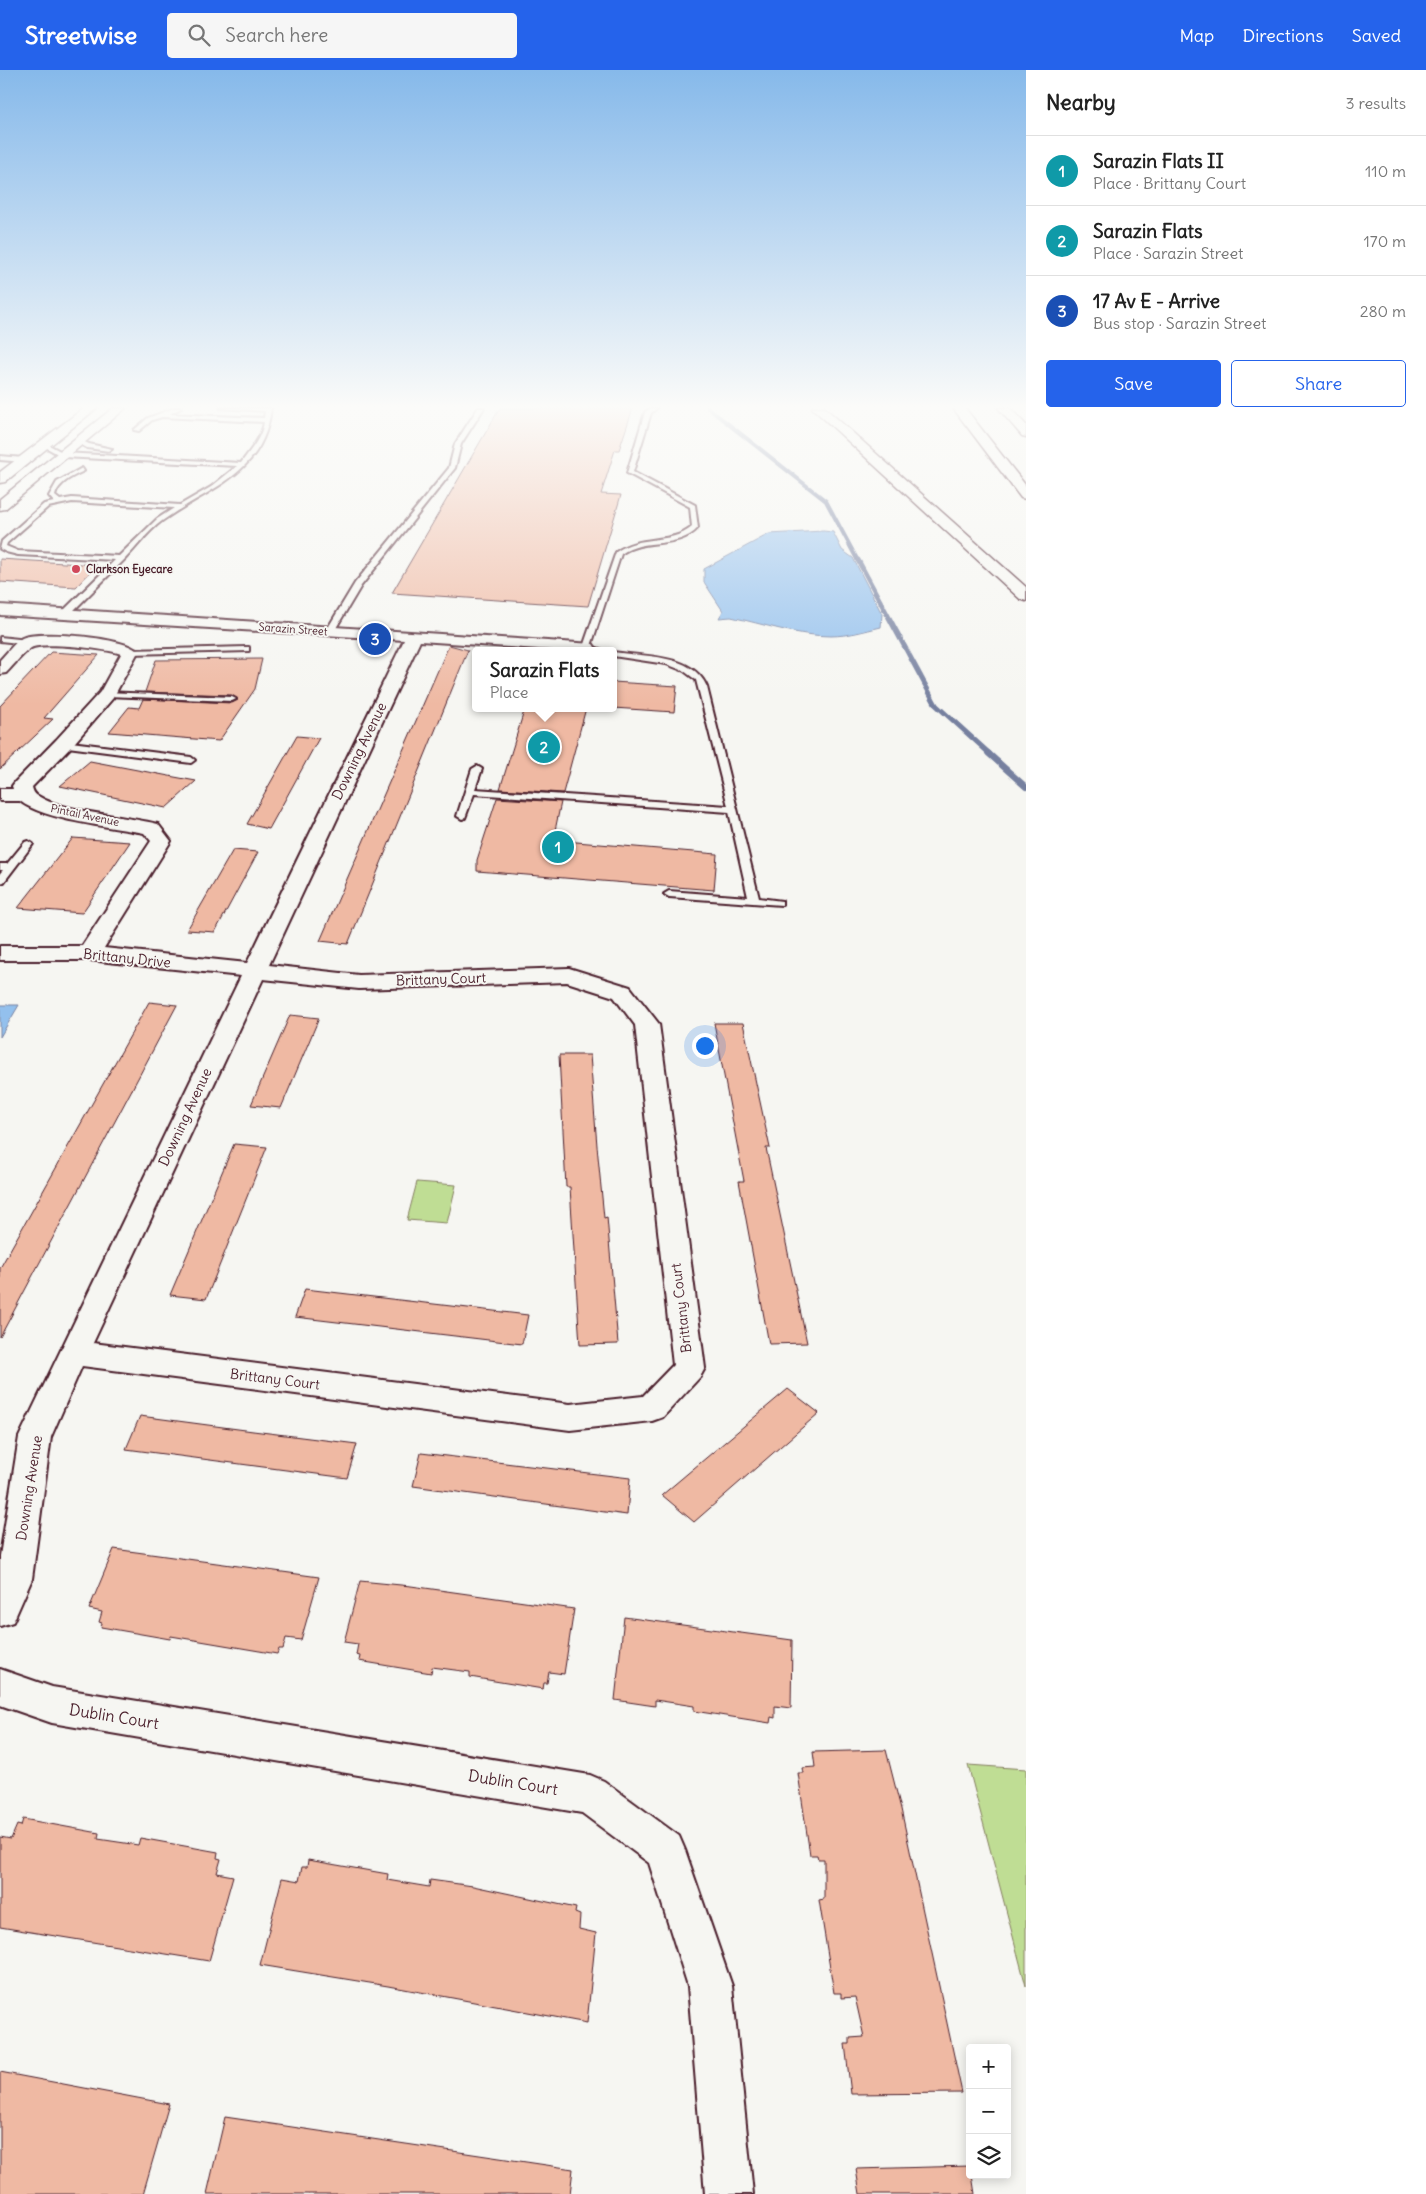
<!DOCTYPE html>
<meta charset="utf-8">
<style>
body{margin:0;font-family:Delius,sans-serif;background:#f6f6f6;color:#222}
.controls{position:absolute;right:15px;bottom:15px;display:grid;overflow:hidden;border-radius:5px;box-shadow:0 2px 12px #0003}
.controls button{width:45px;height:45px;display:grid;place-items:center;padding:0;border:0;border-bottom:1px solid #e0e0e0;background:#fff;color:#222;font:25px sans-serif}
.you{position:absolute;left:704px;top:975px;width:18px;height:18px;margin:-12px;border:4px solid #fff;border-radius:50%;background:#1a73e8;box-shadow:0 0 0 8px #1a73e833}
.badge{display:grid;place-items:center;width:32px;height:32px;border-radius:50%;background:#2563eb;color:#fff;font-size:16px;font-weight:700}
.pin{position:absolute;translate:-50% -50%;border:2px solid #fff;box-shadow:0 1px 5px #0006}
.popup{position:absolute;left:472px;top:577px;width:145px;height:65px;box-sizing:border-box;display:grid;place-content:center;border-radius:5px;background:#fff;filter:drop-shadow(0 1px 4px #0005);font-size:16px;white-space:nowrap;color:#767676}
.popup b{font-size:19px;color:#222}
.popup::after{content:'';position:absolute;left:50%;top:100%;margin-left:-10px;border:10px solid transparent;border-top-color:#fff}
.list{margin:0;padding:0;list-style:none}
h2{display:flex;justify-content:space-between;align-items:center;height:65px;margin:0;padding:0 20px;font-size:21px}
h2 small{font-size:16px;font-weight:400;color:#767676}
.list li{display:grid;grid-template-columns:32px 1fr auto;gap:15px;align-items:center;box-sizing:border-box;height:70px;padding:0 20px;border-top:1px solid #e0e0e0}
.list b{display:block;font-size:19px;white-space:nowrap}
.list p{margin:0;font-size:16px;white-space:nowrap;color:#767676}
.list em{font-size:16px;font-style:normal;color:#767676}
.actions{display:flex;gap:10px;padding:15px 20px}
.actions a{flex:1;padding:11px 0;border:1px solid #2563eb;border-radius:5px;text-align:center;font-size:18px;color:#2563eb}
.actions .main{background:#2563eb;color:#fff}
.icon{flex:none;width:28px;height:28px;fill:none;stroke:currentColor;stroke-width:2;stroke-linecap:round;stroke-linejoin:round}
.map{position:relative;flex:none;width:1026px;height:2124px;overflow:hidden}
header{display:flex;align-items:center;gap:30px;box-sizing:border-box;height:70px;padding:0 25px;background:#2563eb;color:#fff}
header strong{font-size:24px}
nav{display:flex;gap:28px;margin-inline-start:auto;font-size:18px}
.search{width:350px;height:45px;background:#f6f6f6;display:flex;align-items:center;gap:12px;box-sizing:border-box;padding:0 18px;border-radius:5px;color:#767676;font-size:19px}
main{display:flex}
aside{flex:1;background:#fff}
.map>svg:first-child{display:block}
.green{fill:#bfdd94;stroke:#847e60}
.water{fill:#93c0ed;stroke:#76809f}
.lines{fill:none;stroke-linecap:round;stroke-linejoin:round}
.stream-far2{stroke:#76809f;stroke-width:4}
.stream-far1{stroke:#76809f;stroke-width:5}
.stream{stroke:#76809f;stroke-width:6}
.building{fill:#efb9a3;stroke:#4a1f2b}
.service-casing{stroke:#4a1f2b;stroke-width:4}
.minor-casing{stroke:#4a1f2b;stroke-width:4}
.tertiary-casing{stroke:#4a1f2b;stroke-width:3}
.motorway-casing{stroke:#4a1f2b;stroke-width:3}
.service{fill:#f6f6f2;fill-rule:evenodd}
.minor{fill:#f6f6f2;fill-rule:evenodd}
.tertiary{fill:#f6f6f2;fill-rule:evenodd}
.motorway{fill:#f6f6f2;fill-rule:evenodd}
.poi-dot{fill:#d1495b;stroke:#f6f6f2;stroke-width:2}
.labels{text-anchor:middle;stroke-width:4;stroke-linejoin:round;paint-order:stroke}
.far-poi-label{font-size:11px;font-weight:bold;fill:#4a1f2b;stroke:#f6f6f2;text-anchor:start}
.far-street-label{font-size:11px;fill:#4a1f2b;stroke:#f6f6f2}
.street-label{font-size:14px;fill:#4a1f2b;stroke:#f6f6f2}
.near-street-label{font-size:16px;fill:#4a1f2b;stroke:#f6f6f2}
</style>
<header>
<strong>Streetwise</strong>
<div class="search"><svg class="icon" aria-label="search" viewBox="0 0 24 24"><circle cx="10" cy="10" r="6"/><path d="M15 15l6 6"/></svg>Search here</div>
<nav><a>Map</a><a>Directions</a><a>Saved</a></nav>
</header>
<main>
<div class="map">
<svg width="1026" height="2124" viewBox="0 0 1026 2124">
<rect width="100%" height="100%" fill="#f6f6f2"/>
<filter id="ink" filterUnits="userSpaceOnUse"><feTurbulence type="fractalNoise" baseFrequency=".02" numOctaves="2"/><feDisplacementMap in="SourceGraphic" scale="10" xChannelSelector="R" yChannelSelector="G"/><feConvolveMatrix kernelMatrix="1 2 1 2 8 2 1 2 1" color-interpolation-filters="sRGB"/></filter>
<g filter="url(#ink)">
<g class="green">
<path d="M417,1112L456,1115L447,1153L407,1150Z"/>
<path d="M968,1695L1026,1699V1916Z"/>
</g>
<g class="water">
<path d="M823,461L833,462L842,480L853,488L882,544L881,557C864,561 848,566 831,566C797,566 764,554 731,547L719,548L723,541L704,512V499L769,464Z"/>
<path d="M0,935H19L0,967Z"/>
</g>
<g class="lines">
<path class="stream-far2" d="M708,338L826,431L858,491"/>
<path class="stream-far1" d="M858,490L936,635L990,684"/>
<path class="stream" d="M988,683L1026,717"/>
</g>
<g class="building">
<path d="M500,338H633L619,380H615L601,424L621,425L588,536L392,523Z"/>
<path d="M0,489L97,495L76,517L0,512Z"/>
<path d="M449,575L468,580L348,874L320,871Z"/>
<path d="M51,582L99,585L44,648L53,649L0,699V636Z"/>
<path d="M262,589L255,619L219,671L109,662L129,637L139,638L143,629L232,633L238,630L232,625L145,622L156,590Z"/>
<path d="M613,612L677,616L674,642L613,638Z"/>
<path d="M525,638H586L563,723L500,719Z"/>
<path d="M297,666L319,668L269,759L247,754Z"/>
<path d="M90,691L169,706L196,711L166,738L60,716Z"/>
<path d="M497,728L561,732L553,770L717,784L714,820L477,801V790Z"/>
<path d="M73,768L130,772L82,843L18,838Z"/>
<path d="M233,780L258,782L215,862L187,860Z"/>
<path d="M149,932L177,935L0,1267V1198Z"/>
<path d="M290,945L319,948L281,1038L251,1035Z"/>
<path d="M714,953H743L770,1078H766L807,1273L769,1274L739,1111H744Z"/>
<path d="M559,985H590L597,1076L604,1148L607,1147L618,1274L580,1275L570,1117H566Z"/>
<path d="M234,1074L267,1077L206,1229L170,1225Z"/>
<path d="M305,1219L528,1245L522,1274L295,1247Z"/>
<path d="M788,1319L819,1343L694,1452L662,1425Z"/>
<path d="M140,1346L253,1361L357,1374L347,1408L126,1379Z"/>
<path d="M421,1383L630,1408L627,1445L413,1416Z"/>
<path d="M114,1479L319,1507L301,1570L286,1568L283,1579H279L277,1584L171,1566L170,1569L101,1557L102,1553L99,1552L102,1542L89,1539Z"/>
<path d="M360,1511L411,1516L574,1539L564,1604L549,1602L547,1613H544L543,1619L470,1607V1602L432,1597L431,1603L359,1591L360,1586L356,1585L358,1574L344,1572Z"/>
<path d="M624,1547L792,1570L791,1638L775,1636V1648L771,1647L770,1653L694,1641V1636L655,1630V1636L615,1630Z"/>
<path d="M886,1680L901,1739L962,2023L851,2024L845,1974H850V1968L864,1967L855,1927L841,1928V1923H834L819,1830L824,1829V1789H818L817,1785H810L798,1703H803L802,1698L815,1697L813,1682Z"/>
<path d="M23,1749L99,1763L98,1769L138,1775L140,1768L218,1782L217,1788L221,1789L217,1803L233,1806L209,1891L0,1857V1767L11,1769L17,1755L21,1756Z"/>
<path d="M308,1790L388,1804L387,1810L429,1817L430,1810L473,1816L576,1838L575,1843L580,1845L579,1859L596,1863L587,1953L388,1916L260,1895L282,1808L299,1811L302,1797H307Z"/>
<path d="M0,2002L169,2034L143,2124H0Z"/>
<path d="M225,2047L573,2099L570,2124H207Z"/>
<path d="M970,2096V2105H972L975,2124H860L856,2099Z"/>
</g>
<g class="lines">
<defs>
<g id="service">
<path d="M174,338H181L170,344L264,348L265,341L220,338H271C264,405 209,417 162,451C148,461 137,477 125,489C106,508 87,527 68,546H62V542L115,490L18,485L6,482L0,479L2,471L44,434L54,432L49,426L57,412L82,398L84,401C73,406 58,413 55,426L60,430L72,428L180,435L211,417L237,396L63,387L40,374L45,373L64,383L241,393C250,381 262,367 264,352L162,347L152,350L139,361L134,360L148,348ZM72,432L174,438L157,449L119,486L18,481L6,476L7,473L48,437Z"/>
<path d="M478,338H484L461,374L455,398L361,516L333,563H327L326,561L355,513L449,398L455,374Z"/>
<path d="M651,338H657L651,343L633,402L695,435L698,458C678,480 644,467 621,484L591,576L605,581H592L583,577L616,482C640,464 671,475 692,457L690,437L627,403L645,342Z"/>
<path d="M80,370L89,374L112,379L109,381L87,378L78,373Z"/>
<path d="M0,386L24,388L27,390L24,392L0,390Z"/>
<path d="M0,567L28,570L32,572L28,574L0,571Z"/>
<path d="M246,577H249V581L130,584L126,582L130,580Z"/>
<path d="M613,582C643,587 693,583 707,617L759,828L782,831V835L669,827L664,824L669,821L748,827L729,742L474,724L465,748L462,749L457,746L472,699L477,696L482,699L475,719L728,736L696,610L684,601L666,594L613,586Z"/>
<path d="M104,622L232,627L236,629L232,631L107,626H104Z"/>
<path d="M63,671L191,687L195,690L191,693L60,676L59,674Z"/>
<path d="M28,771L33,774L4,812L0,813V803L3,800H0V794H7L25,772Z"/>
</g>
<g id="minor">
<path d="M0,535L593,574L595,577L593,580L568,581L420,571L269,895L359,905L569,898L630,917L659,954L705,1298L700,1307L663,1347L652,1351L570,1360L82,1296L51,1367L32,1509L13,1552L0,1556V1486L19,1367L241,906L89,890H0V876H82L151,771L144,763C113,757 43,750 20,731H0V719H13L12,716L15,712L56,670L100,622L121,584C108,579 42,571 31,578C22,584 14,595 6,603L0,604V590C7,583 14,573 22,568C38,560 128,567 138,582L113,628L70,678L32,717C33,721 34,724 38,726C62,742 127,746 158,754L171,771L104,878L247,893L404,570L0,545ZM263,909L359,919L567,912L614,927L635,955L673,1295L643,1326L570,1334L93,1273Z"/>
<path d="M0,1599L52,1617L590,1705L604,1711L679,1766L685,1780L732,1916L753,2124H705L688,1916L649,1793L582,1743L52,1653L0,1635Z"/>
</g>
<g id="tertiary">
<path d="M84,338H97L5,412L0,413V402Z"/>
<path d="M113,338H126L5,439L0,440V429Z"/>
</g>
<g id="motorway">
<path d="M812,338H825L1026,517V531L1020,529Z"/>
<path d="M953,338H965L1026,416V429L1021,428Z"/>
<path d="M998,338H1010L1026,355V367L1022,366Z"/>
</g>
</defs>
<use href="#service" class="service-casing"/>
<use href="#minor" class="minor-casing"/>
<use href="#tertiary" class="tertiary-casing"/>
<use href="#motorway" class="motorway-casing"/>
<use href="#service" class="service"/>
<use href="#minor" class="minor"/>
<use href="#tertiary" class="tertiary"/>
<use href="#motorway" class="motorway"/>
</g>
</g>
<linearGradient id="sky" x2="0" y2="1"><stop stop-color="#86b9ea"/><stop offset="0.53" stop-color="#fbfbf9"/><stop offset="1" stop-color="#fbfbf9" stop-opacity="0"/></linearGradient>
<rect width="1026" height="635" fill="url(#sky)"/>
<circle class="poi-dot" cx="76" cy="499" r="5"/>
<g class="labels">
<g class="far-poi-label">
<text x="86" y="503">Clarkson Eyecare</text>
</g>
<g class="far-street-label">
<text transform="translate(293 559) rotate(4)" y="4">Sarazin Street</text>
<text transform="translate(85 745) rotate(12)" y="4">Pintail Avenue</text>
</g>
<g class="street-label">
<text transform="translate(359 681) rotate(-64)" y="5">Downing Avenue</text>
<text transform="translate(127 888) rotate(6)" y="5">Brittany Drive</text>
<text transform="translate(441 909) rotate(-2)" y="5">Brittany Court</text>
<text transform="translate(185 1047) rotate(-65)" y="5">Downing Avenue</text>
<text transform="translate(681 1238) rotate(-97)" y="5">Brittany Court</text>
<text transform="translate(275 1309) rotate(7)" y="5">Brittany Court</text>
<text transform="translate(29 1418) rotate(-81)" y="5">Downing Avenue</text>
</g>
<g class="near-street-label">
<text transform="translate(114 1646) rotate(9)" y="6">Dublin Court</text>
<text transform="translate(513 1712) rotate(9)" y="6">Dublin Court</text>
</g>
</g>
</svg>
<div class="controls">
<button>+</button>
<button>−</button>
<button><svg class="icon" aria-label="layers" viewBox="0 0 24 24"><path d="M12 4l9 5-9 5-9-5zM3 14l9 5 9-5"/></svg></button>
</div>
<div class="you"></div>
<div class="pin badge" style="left:558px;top:777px;background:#0f9aa8">1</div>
<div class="pin badge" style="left:544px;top:677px;background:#0f9aa8">2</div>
<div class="popup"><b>Sarazin Flats</b>Place</div>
<div class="pin badge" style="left:375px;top:569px;background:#1a4fb4">3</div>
</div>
<aside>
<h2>Nearby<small>3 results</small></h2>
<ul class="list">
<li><span class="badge" style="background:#0f9aa8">1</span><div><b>Sarazin Flats II</b><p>Place · Brittany Court</p></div><em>110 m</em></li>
<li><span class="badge" style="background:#0f9aa8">2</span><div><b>Sarazin Flats</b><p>Place · Sarazin Street</p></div><em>170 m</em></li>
<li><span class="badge" style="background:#1a4fb4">3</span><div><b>17 Av E - Arrive</b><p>Bus stop · Sarazin Street</p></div><em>280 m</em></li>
</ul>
<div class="actions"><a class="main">Save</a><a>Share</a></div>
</aside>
</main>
